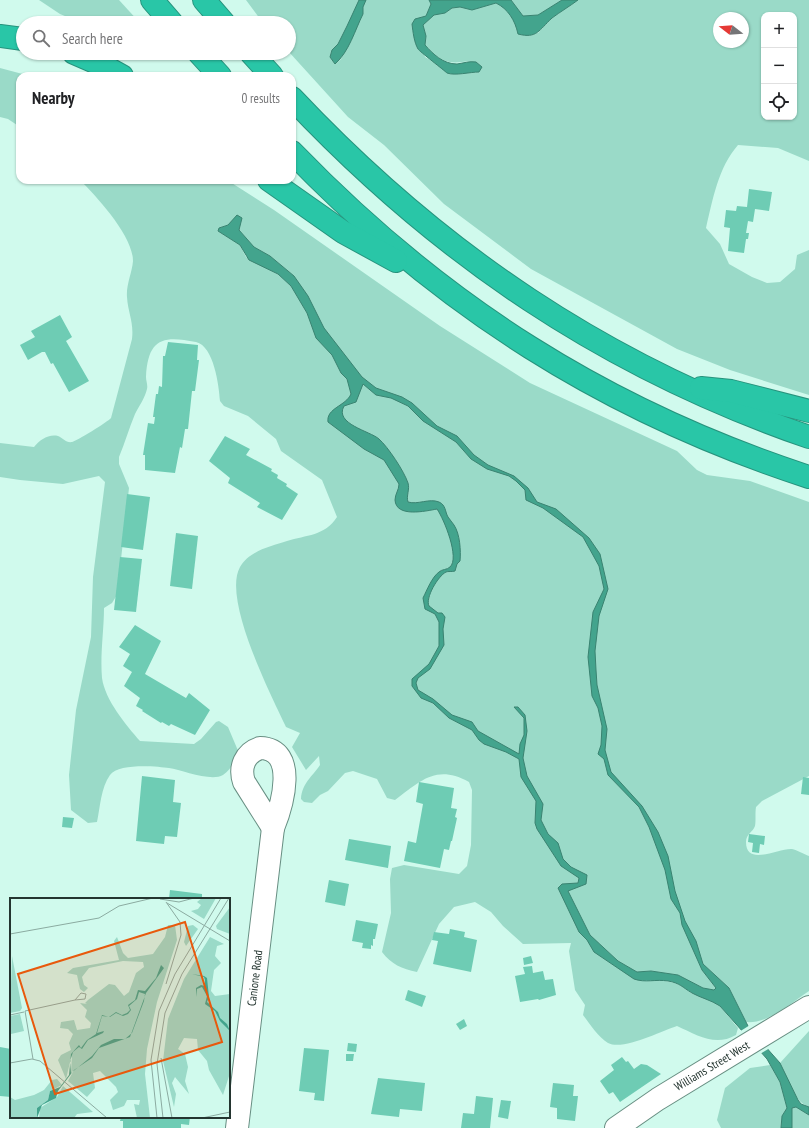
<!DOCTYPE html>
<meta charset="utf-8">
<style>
body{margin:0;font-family:"PT Sans Narrow",sans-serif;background:#f6f6f6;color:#202124}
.controls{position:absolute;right:12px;top:12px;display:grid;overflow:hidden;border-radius:8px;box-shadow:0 1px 3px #0004}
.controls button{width:36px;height:36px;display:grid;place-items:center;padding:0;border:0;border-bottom:1px solid #e0e0e0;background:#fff;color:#202124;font:20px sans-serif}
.compass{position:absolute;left:713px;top:12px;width:36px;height:36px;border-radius:50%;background:#fff;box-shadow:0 1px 3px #0004;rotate:287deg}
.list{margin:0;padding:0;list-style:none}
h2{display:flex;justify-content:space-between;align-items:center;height:52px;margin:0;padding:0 16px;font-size:17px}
h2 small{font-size:13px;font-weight:400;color:#757577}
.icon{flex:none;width:22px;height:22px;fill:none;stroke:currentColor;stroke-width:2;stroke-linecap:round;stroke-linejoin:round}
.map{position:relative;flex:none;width:809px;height:1128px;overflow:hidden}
.search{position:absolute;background:#fff;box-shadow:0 1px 3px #0004;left:16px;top:16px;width:280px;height:44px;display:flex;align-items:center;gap:10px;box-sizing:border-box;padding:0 14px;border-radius:22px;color:#757577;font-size:15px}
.panel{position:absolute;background:#fff;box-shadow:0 1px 3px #0004;left:16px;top:72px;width:280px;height:112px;border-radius:12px}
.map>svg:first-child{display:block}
.green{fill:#9adac8;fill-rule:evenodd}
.water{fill:#43a48d;stroke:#3a8371;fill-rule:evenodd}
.pier{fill:#d0faed}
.building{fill:#6eccb4}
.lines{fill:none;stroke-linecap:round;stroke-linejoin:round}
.street-casing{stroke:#688f83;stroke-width:24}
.highway-casing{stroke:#27937d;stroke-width:24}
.street{stroke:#fff;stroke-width:22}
.highway{stroke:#29c6a7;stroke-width:22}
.labels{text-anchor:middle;stroke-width:3;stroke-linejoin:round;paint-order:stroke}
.street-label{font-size:12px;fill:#243530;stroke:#fff}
.inset-road{fill:none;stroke:#8baba1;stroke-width:1}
.view{fill:#e8590c;fill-opacity:0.15;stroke:#e8590c;stroke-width:2}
.inset-edge{fill:none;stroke:#243530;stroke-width:2}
</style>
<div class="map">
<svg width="809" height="1128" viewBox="0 0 809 1128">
<rect width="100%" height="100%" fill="#d0faed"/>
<g class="green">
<path d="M39,0H119L140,23H82L60,14Z"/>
<path d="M246,0H429L431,4L426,16L415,20L425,57L439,65L447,72L469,61C447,65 440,61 425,45L426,36L423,25L434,14L445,13L452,8L460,7L472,10L496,3C508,9 515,20 518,33H538L552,18L578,0H809V161L778,148L738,145C718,168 713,199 706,228L720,244L729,264L752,277L767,283L780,282L795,269L797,255L809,250V395L730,370L677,349L531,269L444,204L384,145L348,117L289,52V23H263ZM764,15H794V117H764ZM719,18H743V42H719ZM349,41L341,59L335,64L330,57C332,46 339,44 349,41Z"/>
<path d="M511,0H562L538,15L523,16Z"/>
<path d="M0,68L30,76H20V127L8,119L0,117Z"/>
<path d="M80,180H227L274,210L440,326L530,383L677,451L697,470L707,475L750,481L809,502V776L762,801L756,807C755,813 756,821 755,826C753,832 746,834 746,842C746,867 778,848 792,849C797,850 804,854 809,856V991C791,1003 768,1024 746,1022L729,988L703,964L696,944H691L702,970L716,988L714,990L703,988L678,975L651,971L637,972L618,961L599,943H589L640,981H665L680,984L691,993L711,1000L720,1006L738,1028L736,1035C715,1047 697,1035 677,1026C661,1031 623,1051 608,1043C598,1037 590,1024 583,1015L585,1005L575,990L569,951L571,943L523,944L503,926L491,912L475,902L454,907L439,924L417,972C402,969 391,964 382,952L391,913L390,879L392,868L404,865L459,874L467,866L471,845L472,790L469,782C436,764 421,781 395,800L387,798L377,779L353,771L345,773L328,791L320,795L312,803L304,802L301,799C302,783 312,777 320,765L319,756L306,770L292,747L300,733L286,727C271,695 222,599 240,567C249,551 271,546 287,541C306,535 325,536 337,517L322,480L281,451L276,439L248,416L224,406L220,401C219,386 214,346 196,342C162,335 148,339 146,377C146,381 148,385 147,389C145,398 139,406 135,414C129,428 125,443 119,457V464L129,488L117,595L112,603L104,608C104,630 100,655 102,678C105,700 126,725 140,741L194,744L201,739L216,722L219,721L228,727L239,753C234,761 231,770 223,775C211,782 182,770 169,768C156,766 118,763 110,775C101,787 100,808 97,822L88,823L71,810L69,775L76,710L91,637L93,577L105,482L99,476L63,484L20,480L0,477V443L34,447C40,440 48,434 58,436C63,438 66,443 72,442C75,442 109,421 111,418L132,339C134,322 128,313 127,297C126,285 132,273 133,261C133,236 97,197 80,180ZM227,225L239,230L254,247L270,256L294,276L308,314L291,286L278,274L246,257L240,245L218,231L219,228Z"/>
<path d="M809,1031V1107C792,1100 787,1078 780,1063Z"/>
<path d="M770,1065L780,1082L787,1108L782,1116L781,1128H721L717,1120L725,1088L750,1068Z"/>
<path d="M796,1107L809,1115V1128H792V1108Z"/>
</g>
<g class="water">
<path d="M359,0H366L363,7V14C355,30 349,52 335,64L330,57L332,50L338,44L347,26Z"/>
<path d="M429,0H511L523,16L538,15L562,0H578C570,6 560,12 552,18C539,30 537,39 518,34C515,20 508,9 496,3L472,10L460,7L452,8L445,13L434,15L423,25L426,36L425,45C433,54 443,64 457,64C464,63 469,61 476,62L482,67L479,72C470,72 455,76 447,73C445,71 419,51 418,49C414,42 413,32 412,24L415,19L426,16L431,4Z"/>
<path d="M237,215L242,218L239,230L254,247L270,256L294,276L308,296L324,328L362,377L376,388L402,397L412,403L437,426L457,436L474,455L488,465L514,476L528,488L537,502L556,509L589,538L600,554L608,589L599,616L595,651L596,670L597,685L607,729L605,750L611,772L642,806L658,832L668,856L675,891L685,921L696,941L703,964L729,988L749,1028L780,1063L798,1100L801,1104L809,1107V1115L796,1107L792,1108V1128H781L782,1116L787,1108L780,1082L767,1059L720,1006C711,1000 701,998 692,993C682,987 680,983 668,981C656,979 645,983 634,979L594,952L587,940L579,932L558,888L562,884L578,883L579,878L561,866L537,829L535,823L536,801L521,777L519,759L506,752L484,744L479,740L472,730L449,718L433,703L421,698L412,686V679L429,664L439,646V622L435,614L425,609L423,598C427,590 432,577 439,572C442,569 447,570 450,567C460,558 444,519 437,509C426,511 396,518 395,500C395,494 399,490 399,484L384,460L364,449L328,422C326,408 346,406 351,394L347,379L341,373L332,355L316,338L307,313L291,286L278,274L249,260L240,245L218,231L219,228L228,225ZM363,384L376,395L391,398L408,406L423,421L456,442L471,459L487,469L509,476L516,481L525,490L526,500L543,508L583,537L599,566L604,589L593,612L588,657L592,696L598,708L602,726L601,745L598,754L604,759L608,775L639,807L649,827L665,870L671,899L680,913L682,925L702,970L716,988L714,990L703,988L678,975L651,971L637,972L618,961L590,935L568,891L586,884L587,875L571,867L563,859L558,843L548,834L541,820L543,804L527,776L523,758L527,731L525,715L518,707H514L524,718V735L520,744L519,754L478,731L472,722L452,715L433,699L418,690L416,683L418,678L430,669L444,645L443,629L445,617L442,613H438L429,606C425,598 438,576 446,572C448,571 452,572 455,571L457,564L460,561C461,551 460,534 454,525C452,522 450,520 448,517C445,512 446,505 439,502C429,498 418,505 408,502C406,496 410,489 408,483C404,471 388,447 379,439C370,431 334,424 344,406L356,402Z"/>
</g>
<path class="pier" d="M750,1025L770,1048L760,1054L739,1032Z"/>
<g class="building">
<path d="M749,189L772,192L769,211L755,209L753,222L748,221L746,233H749L748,239H746L744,253L728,251L730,228L724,227L726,210L736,211L737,206L747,207Z"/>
<path d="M60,315L72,337L66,341L89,381L69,392L53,363L51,364L45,352H42L28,360L20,345L35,337L31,331Z"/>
<path d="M168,342L198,345L197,360H199L195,391H192L188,429H185L182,448L180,447L175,473L145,470V455H143L148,423L154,424L155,417H153L156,394H158L159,386L162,387L163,356H165Z"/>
<path d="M225,436L250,449L246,455L272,469L271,471L278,475L277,478L287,484L286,486L298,494L282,520L257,507L260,503L228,483L230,478L209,461Z"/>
<path d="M127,494L150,497L143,550L121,547Z"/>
<path d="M176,533L198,536L192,589L170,586Z"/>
<path d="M120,557L142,559L136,612L114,610Z"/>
<path d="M135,625L161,641L145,674L186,698L189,693L210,710L195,735L171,724L169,726L162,722L161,723L142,711L143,710L136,706L140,698L124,686L132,672L123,666L130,654L119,647Z"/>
<path d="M142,776L175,780L173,802L181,803L177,837L165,836L164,844L136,841Z"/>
<path d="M803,777L809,778V795L801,794Z"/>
<path d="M419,782L454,788L451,808L457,809L455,817L457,818L452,841H451L449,850L444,849L440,868L404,861L408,841L416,843L423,804L416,802Z"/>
<path d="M63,817L74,818L72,828L62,827Z"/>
<path d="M749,834L765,836L764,845L760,844L759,853L752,852L753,843L748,842Z"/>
<path d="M349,839L391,846L388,868L345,860Z"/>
<path d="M329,880L349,884L345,906L325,902Z"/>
<path d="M170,890L202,894V899H169Z"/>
<path d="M356,920L378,924L375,939H373V946L371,945V949L362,948L363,943L352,941Z"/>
<path d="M450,929L465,932L464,937L477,940L471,972L433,964L438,941L432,940L434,932L449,934Z"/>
<path d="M531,956L533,963L524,965L523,958Z"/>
<path d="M532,966L533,973L543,971L545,980L553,979L556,995L539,1000L538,999L520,1002L515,976L525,974L523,967Z"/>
<path d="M408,990L426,996L422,1007L405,1000Z"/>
<path d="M464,1019L467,1026L460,1030L456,1024Z"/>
<path d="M348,1043L357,1044L356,1052L347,1051Z"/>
<path d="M0,1047L11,1049V1097L0,1096Z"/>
<path d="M304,1048L329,1050L324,1101L314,1100L315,1093L299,1091Z"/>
<path d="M346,1054H354L353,1061H346Z"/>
<path d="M622,1057L626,1062L628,1061L634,1069L641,1064L647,1065L661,1074L620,1102L613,1092L609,1094L600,1081L614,1070L611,1065Z"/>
<path d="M378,1078L425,1083L422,1111L400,1109L399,1117L371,1114Z"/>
<path d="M553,1083L574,1085L573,1096H578L575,1121L557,1119V1108L550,1107Z"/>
<path d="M476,1096L493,1098L490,1128H461L463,1113L474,1114Z"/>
<path d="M501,1100L511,1101L508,1119L498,1117Z"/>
<path d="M121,1117H190L189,1125L181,1124V1128H123V1121H120Z"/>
</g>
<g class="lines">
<defs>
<g id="street">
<path d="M260,748C299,749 282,806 273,828L244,782C239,767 245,753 260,748Z"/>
<path d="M237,1128L273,828"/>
<path d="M616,1128L658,1099L809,1007"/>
</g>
<g id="highway">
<path d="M152,0L172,23"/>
<path d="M204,0L224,23"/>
<path d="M0,36L23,39"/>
<path d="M74,53L104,66L122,76"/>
<path d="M199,53L220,76"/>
<path d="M251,53L272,76"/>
<path d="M292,98C439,254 606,367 809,437"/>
<path d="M292,152C441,306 606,411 809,477"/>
<path d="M269,180L343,232L396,261"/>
<path d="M701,388L731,391L809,411"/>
</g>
</defs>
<use href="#street" class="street-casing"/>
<use href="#highway" class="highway-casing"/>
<use href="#street" class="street"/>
<use href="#highway" class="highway"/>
</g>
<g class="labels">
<g class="street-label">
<text transform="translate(255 978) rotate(-83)" y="4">Canione Road</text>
<text transform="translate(712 1066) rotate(-31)" y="4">Williams Street West</text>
</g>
</g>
<g transform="translate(10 898)">
<rect width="220" height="220" fill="#d0faed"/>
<path d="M192,0H206L194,21L181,13L188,11L191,7L187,4ZM220,9V36L207,31L206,28ZM158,27H165L167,42L147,104L137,151L135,176L140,220H127L124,206L129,207L130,202H117L114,208L103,212L100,202L108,194L106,189L90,173L83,175L85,190L77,199L58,183L64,172L61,175L62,156L56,181L48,162L51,157L61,152L59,145L63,136L58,131L50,130L51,124L64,122L67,132L80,130L81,125L75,119L77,112L70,105L77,106L75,105L78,102L99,86L105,87L114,98L119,94L126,75L134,69L133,64L113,63L79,70L72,79L74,87L78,90L74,94L70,91L67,77L57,75L63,70L109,62L104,43L107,39L113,55L118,60L143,56L155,39ZM183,27L188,31L176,48L174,44L178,28ZM200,39L214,46L207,48L205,58L211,65L204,72L201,93L205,98L220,96V175L213,197L199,172L197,163L188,152L187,141L174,140L168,151L175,156L178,169L175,183L179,196L165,179L162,185L166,196L164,209L153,163L158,121L174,81ZM2,58L12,110L10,113L0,115ZM10,116L14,133L1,136L0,143V118ZM47,181L52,187L40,193L38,202L27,210V220H0V199L5,202L24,197L34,192L42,182ZM53,188L83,214L67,216L64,220H29L30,210L47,199Z" fill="#9adac8"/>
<path d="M151,67L154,70L136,95L120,139L89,150L82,160L64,172L48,193L46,200L32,207L27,220V210L38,202L40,193L50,189L59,177L61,156L69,147L71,150L77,142L86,136L92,117L99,119L106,114L112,117L117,115L120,112L118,107L125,102L128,92L135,93L146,80ZM129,94L135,96L134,103L122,135L115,141H104L91,147L82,158L61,175L60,163L63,154L69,149L72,151L78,142L93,135L94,133L87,135L92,118L100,119L106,115L113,118L118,116L121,112L119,108L127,101ZM182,76L194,78L197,80L199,99L197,104L208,114L210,120L217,126L220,133L210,123L205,113L195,106L197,98L192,89L187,91L186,99V90L191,87L195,88V82L194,79Z" fill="#43a48d" fill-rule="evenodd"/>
<path class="inset-road" d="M150,1L169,4L184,0M156,4L170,24L171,37L156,86M157,5L220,43M0,36L89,20L109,8L143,0M71,95L76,96L75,101L65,102ZM0,117L14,114M151,160L162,220M23,161L15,113L65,102M0,165L22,161L30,163L97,220M147,220L141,162L149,113L165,76L211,0M153,220L147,166L155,115L172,76L219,0M192,220L220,214"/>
<path class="view" d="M175,24L212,144L45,196L8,76Z"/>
<rect width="220" height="220" class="inset-edge"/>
</g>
</svg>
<div class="controls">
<button>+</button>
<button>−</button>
<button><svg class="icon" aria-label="locate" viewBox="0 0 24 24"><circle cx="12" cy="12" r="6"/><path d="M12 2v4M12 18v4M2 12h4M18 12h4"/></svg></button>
</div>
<svg class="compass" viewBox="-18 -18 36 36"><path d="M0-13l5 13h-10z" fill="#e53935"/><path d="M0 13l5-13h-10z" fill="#757577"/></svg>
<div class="search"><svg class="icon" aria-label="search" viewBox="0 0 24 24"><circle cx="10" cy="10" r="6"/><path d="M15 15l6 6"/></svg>Search here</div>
<section class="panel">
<h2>Nearby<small>0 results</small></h2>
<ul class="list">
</ul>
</section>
</div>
